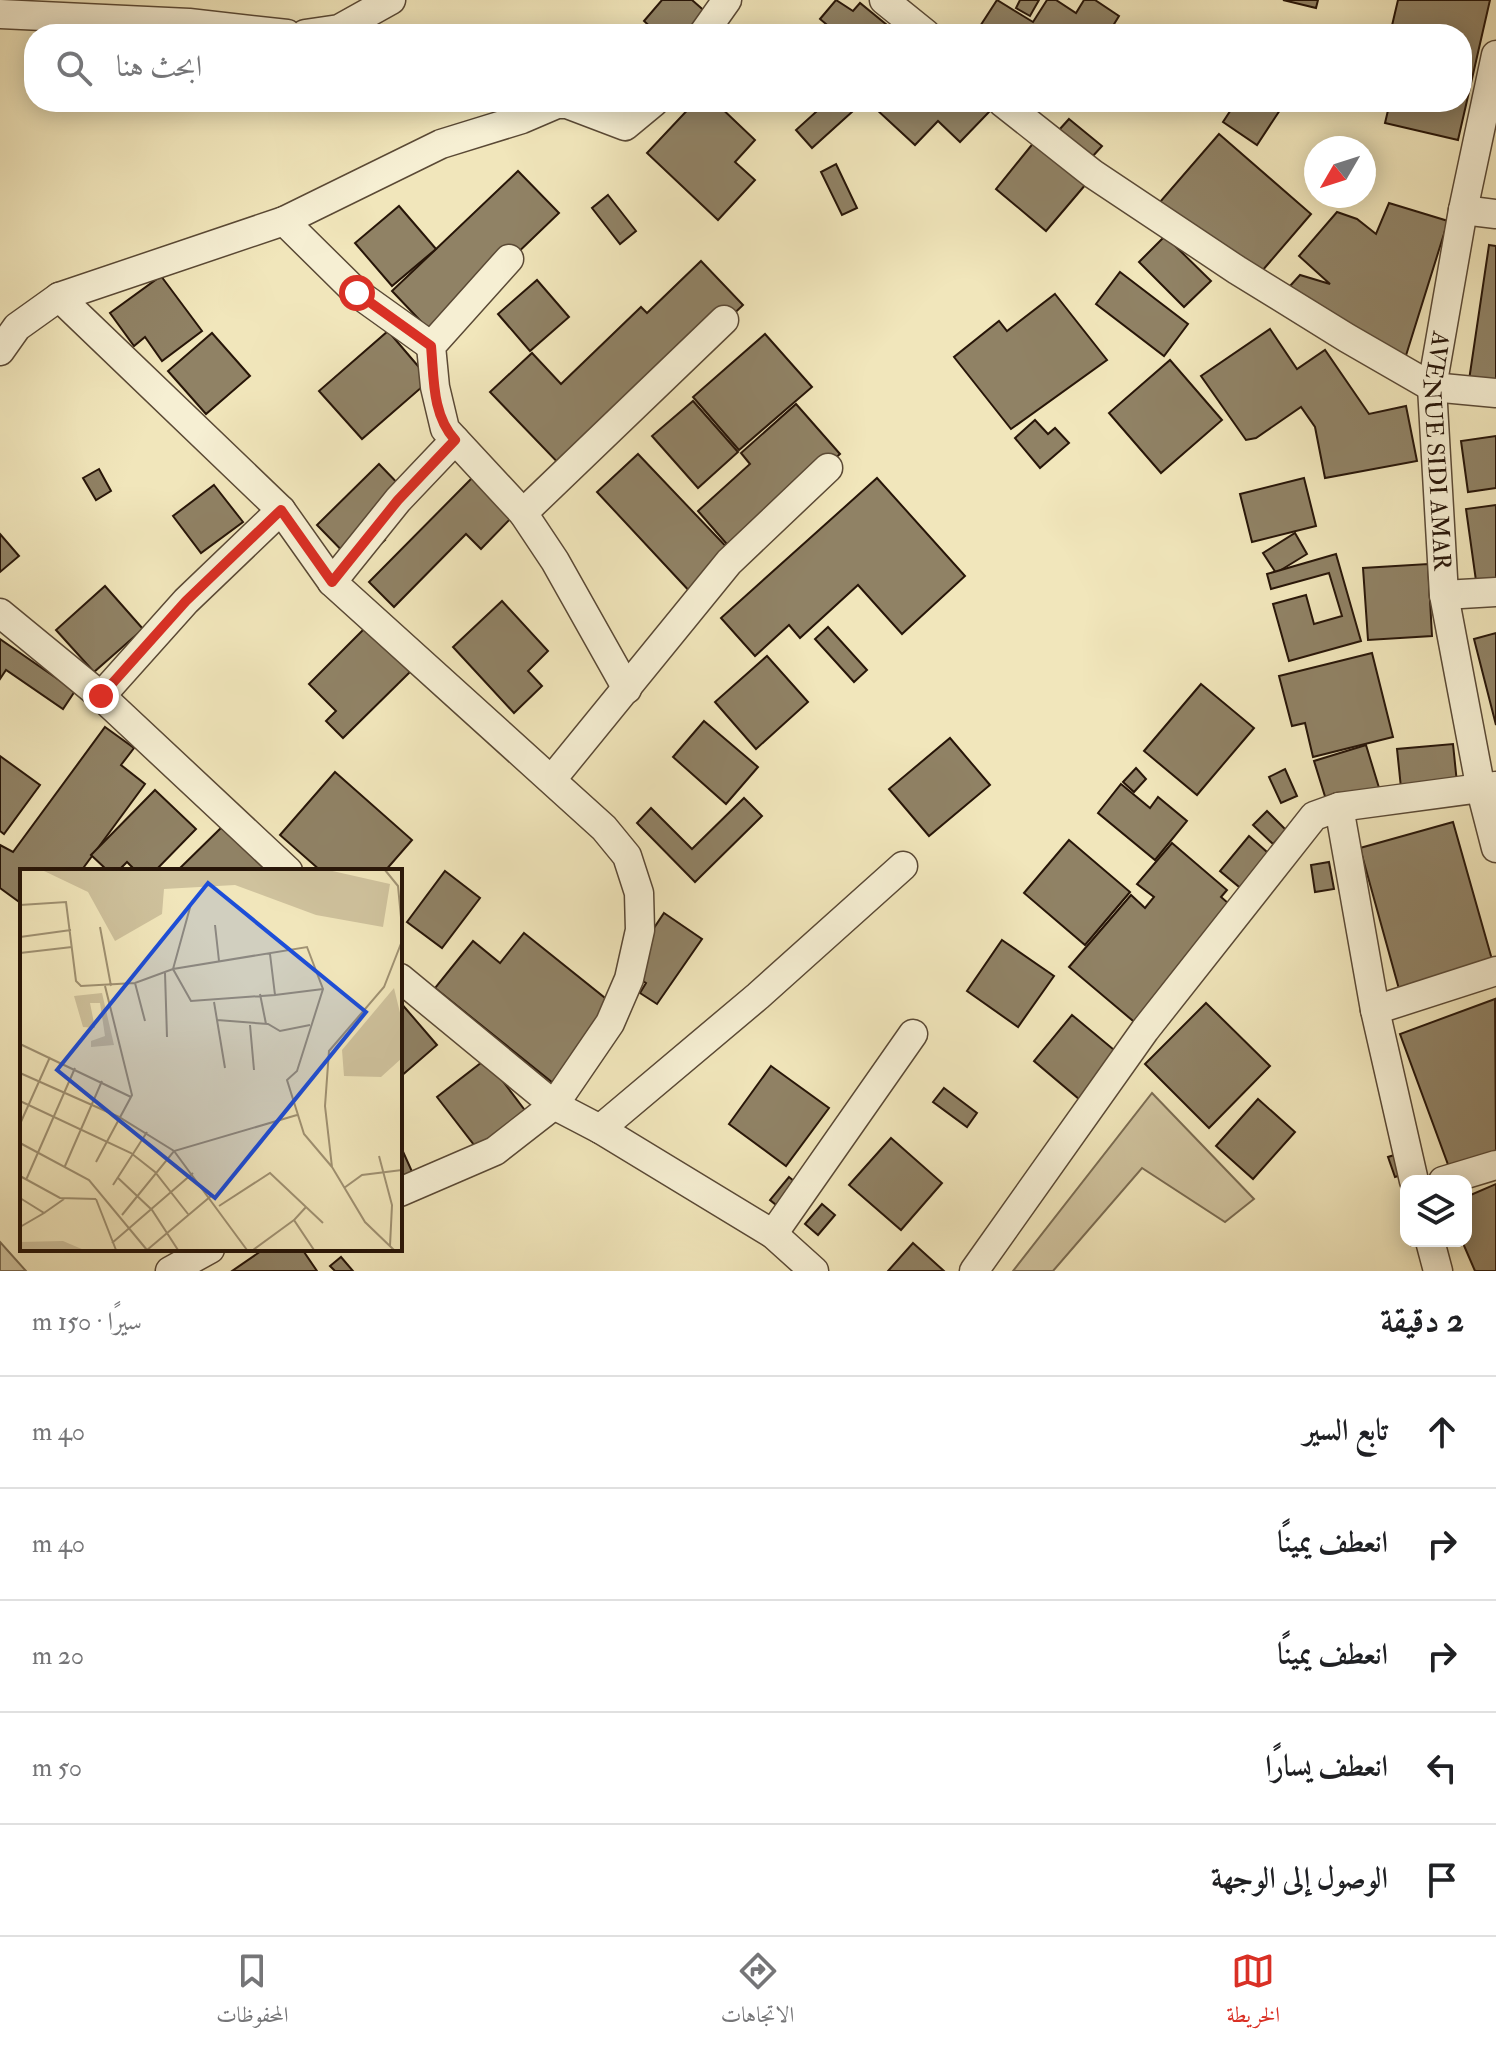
<!DOCTYPE html>
<html lang="ar">
<meta charset="utf-8">
<style>
body{margin:0;font-family:"IM FELL Double Pica",Amiri,serif;background:#f2f2f2;color:#202124;direction:rtl}
.controls{position:absolute;right:24px;bottom:24px;display:grid;overflow:hidden;border-radius:16px;box-shadow:0 4px 20px #0003}
.controls button{width:72px;height:72px;display:grid;place-items:center;padding:0;border:0;border-bottom:2px solid #e0e0e0;background:#fff;color:#202124;font:40px sans-serif}
.compass{position:absolute;left:1304px;top:136px;width:72px;height:72px;border-radius:50%;background:#fff;box-shadow:0 4px 20px #0003;rotate:231deg}
.stop{position:absolute;width:24px;height:24px;margin:-18px;border:6px solid #d93025;border-radius:50%;background:#fff}
.stop.end{background:#d93025;border-color:#fff;box-shadow:0 2px 8px #0008}
.list{margin:0;padding:0;list-style:none}
h2{display:flex;justify-content:space-between;align-items:center;height:104px;margin:0;padding:0 32px;font-size:34px}
h2 small{font-size:26px;font-weight:400;color:#757577}
.list li{display:grid;grid-template-columns:52px 1fr auto;gap:24px;align-items:center;box-sizing:border-box;height:112px;padding:0 32px;border-top:2px solid #e0e0e0}
.list b{display:block;font-size:30px;white-space:nowrap}
.list em{font-size:26px;font-style:normal;color:#757577}
.icon{flex:none;width:44px;height:44px;fill:none;stroke:currentColor;stroke-width:2;stroke-linecap:round;stroke-linejoin:round}
.map{position:relative;flex:none;width:1496px;height:1271px;overflow:hidden;direction:ltr}
.search{position:absolute;background:#fff;box-shadow:0 4px 20px #0003;left:24px;right:24px;top:24px;height:88px;display:flex;align-items:center;gap:20px;box-sizing:border-box;padding:0 28px;border-radius:32px;color:#757577;font-size:30px}
.sheet{height:664px;background:#fff}
nav{display:flex;justify-content:space-around;align-items:center;box-sizing:border-box;height:112px;border-top:2px solid #e0e0e0;background:#fff;font-size:22px;color:#757577}
nav a{display:grid;justify-items:center;gap:4px}
nav .on{color:#d93025}
.map>svg:first-child{display:block}
.green{fill:#cfc29d;stroke:#7b6c52;stroke-width:2}
.building{fill:#908265;stroke:#271508;stroke-width:2}
.lines{fill:none;stroke-linecap:round;stroke-linejoin:round}
.street-casing{stroke:#5a4935;stroke-width:31}
.street{stroke:#f6efd3;stroke-width:28}
.route{stroke:#d93025;stroke-width:10}
.labels{text-anchor:middle;stroke-width:7;stroke-linejoin:round;paint-order:stroke}
.street-label{font-size:24px;fill:#271508;stroke:#f6efd3}
.inset-road{fill:none;stroke:#a09273;stroke-width:2}
.view{fill:#1d4ed8;fill-opacity:0.15;stroke:#1d4ed8;stroke-width:4}
.inset-edge{fill:none;stroke:#271508;stroke-width:4}
</style>
<div class="map">
<svg width="1496" height="1271" viewBox="0 0 1496 1271">
<rect width="100%" height="100%" fill="#f1e6bb"/>
<filter id="stains"><feTurbulence type="fractalNoise" baseFrequency=".0025" numOctaves="4"/><feColorMatrix values="0 0 0 0 .2 0 0 0 0 .09 0 0 0 0 .02 0 0 0 .5 -.17"/></filter>
<radialGradient id="worn" r=".72"><stop offset=".6" stop-color="#630" stop-opacity="0"/><stop offset="1" stop-color="#630" stop-opacity=".3"/></radialGradient>
<g class="green">
<path d="M1152,1093L1254,1199L1225,1222L1142,1168L1053,1271H1013Z"/>
<path d="M0,1242L26,1271H0Z"/>
</g>
<g class="building">
<path d="M662,0H692L724,28L719,34H658L644,21Z"/>
<path d="M836,0L853,11L860,3L898,34H830L833,30L820,19Z"/>
<path d="M997,0L1033,22L1047,0H1056L1076,13L1084,0H1095L1119,16L1108,34H975Z"/>
<path d="M1020,0H1039L1030,16L1016,8Z"/>
<path d="M1283,0H1318L1316,8Z"/>
<path d="M1398,0H1490L1458,140L1385,123L1390,102H1462V34H1390Z"/>
<path d="M695,102H715L755,140L735,162L755,180L718,220L647,153Z"/>
<path d="M827,102H863L812,148L796,130Z"/>
<path d="M883,102H979L989,112L960,142L938,121L915,145L876,109Z"/>
<path d="M1236,102H1268L1280,110L1257,145L1223,122Z"/>
<path d="M1069,119L1102,146L1092,157L1059,130Z"/>
<path d="M1219,134L1311,214L1250,285L1153,210Z"/>
<path d="M1035,141L1086,184L1046,231L996,189Z"/>
<path d="M836,164L857,208L842,215L821,172Z"/>
<path d="M518,171L559,213L433,334L392,291Z"/>
<path d="M608,195L636,231L620,244L592,208Z"/>
<path d="M1389,203L1448,221L1398,381L1290,286L1300,275L1330,284L1299,256L1337,212L1357,219L1376,234Z"/>
<path d="M399,206L436,249L392,286L355,243Z"/>
<path d="M1165,236L1211,281L1184,307L1139,262Z"/>
<path d="M1489,245L1496,246V392L1468,387Z"/>
<path d="M701,261L743,305L608,434L564,469L490,392L532,353L561,384L641,307L647,313Z"/>
<path d="M1120,272L1188,324L1164,356L1096,304Z"/>
<path d="M161,276L202,331L162,361L145,337L134,346L110,313Z"/>
<path d="M537,280L569,317L530,351L498,314Z"/>
<path d="M1055,294L1107,360L1011,429L954,357L999,321L1007,331Z"/>
<path d="M1270,329L1297,369L1325,350L1369,414L1406,406L1417,461L1325,478L1315,427L1301,407L1256,438L1246,440L1201,376Z"/>
<path d="M388,331L430,380L362,439L319,391Z"/>
<path d="M212,333L250,376L206,414L168,371Z"/>
<path d="M765,334L812,387L739,450L693,397Z"/>
<path d="M1170,360L1222,420L1161,473L1109,413Z"/>
<path d="M693,401L738,452L698,488L652,436Z"/>
<path d="M796,404L840,454L732,550L698,511L750,464L741,453Z"/>
<path d="M1035,420L1048,434L1055,428L1069,443L1040,468L1015,438Z"/>
<path d="M1496,436V488L1468,492L1461,441Z"/>
<path d="M638,454L735,556L693,595L597,492Z"/>
<path d="M379,464L407,493L372,527L385,540L357,566L317,525Z"/>
<path d="M99,469L111,491L96,500L83,478Z"/>
<path d="M473,477L513,516L481,549L466,534L394,607L369,582Z"/>
<path d="M877,478L965,576L902,634L858,585L800,638L789,625L755,656L721,618Z"/>
<path d="M1304,478L1316,526L1252,542L1240,494Z"/>
<path d="M214,485L243,522L201,553L173,516Z"/>
<path d="M1496,505V586L1477,588L1466,509Z"/>
<path d="M1295,533L1307,554L1276,573L1263,553Z"/>
<path d="M0,534L19,556L0,572Z"/>
<path d="M1336,554L1361,641L1289,661L1273,604L1306,595L1314,624L1342,616L1329,573L1271,589L1267,574Z"/>
<path d="M1428,564L1432,636L1368,640L1363,568Z"/>
<path d="M105,586L143,629L94,672L56,630Z"/>
<path d="M502,601L548,651L528,671L542,686L514,713L453,647Z"/>
<path d="M366,627L410,672L343,738L326,721L336,711L309,684Z"/>
<path d="M828,627L867,670L854,682L815,639Z"/>
<path d="M1496,633V725L1474,639Z"/>
<path d="M0,639L75,691L63,709L6,670L0,679Z"/>
<path d="M1372,653L1393,737L1313,757L1305,723L1292,726L1279,676Z"/>
<path d="M767,656L808,702L756,749L715,702Z"/>
<path d="M1201,684L1254,728L1197,795L1144,751Z"/>
<path d="M704,721L758,767L726,804L673,757Z"/>
<path d="M105,727L134,748L121,765L145,784L81,871H22V904L0,888V845L13,852Z"/>
<path d="M950,738L990,785L929,836L889,789Z"/>
<path d="M1453,744L1457,783L1401,788L1397,749Z"/>
<path d="M1366,745L1380,791L1328,806L1314,761Z"/>
<path d="M0,756L40,785L4,834L0,831Z"/>
<path d="M1136,768L1146,779L1134,792L1123,782Z"/>
<path d="M1285,769L1297,796L1281,803L1269,777Z"/>
<path d="M335,772L412,840L385,871H321L280,835Z"/>
<path d="M1121,784L1150,808L1158,797L1187,821L1155,860L1098,813Z"/>
<path d="M155,790L196,829L155,871H136L127,862L118,871H108L91,855Z"/>
<path d="M744,798L762,816L695,882L637,823L651,808L692,849Z"/>
<path d="M1267,811L1286,830L1273,844L1253,825Z"/>
<path d="M1453,822L1493,963L1399,989L1360,848Z"/>
<path d="M226,823L266,865L259,871H177Z"/>
<path d="M1249,836L1284,867L1256,901L1220,871Z"/>
<path d="M1069,840L1130,892L1085,945L1024,893Z"/>
<path d="M1172,843L1227,890L1221,897L1243,916L1145,1031L1069,967L1131,895L1145,908L1154,897L1137,884Z"/>
<path d="M1329,862L1334,889L1315,892L1311,865Z"/>
<path d="M445,871L480,898L442,948L407,922Z"/>
<path d="M664,913L702,939L657,1004L640,993L646,983L626,970Z"/>
<path d="M524,933L625,1014L563,1091L435,988L473,941L500,963Z"/>
<path d="M1002,940L1054,976L1018,1027L967,991Z"/>
<path d="M1495,999L1496,1153L1450,1170L1400,1034Z"/>
<path d="M400,1002L437,1045L400,1077Z"/>
<path d="M1206,1003L1270,1066L1209,1128L1145,1064Z"/>
<path d="M1072,1015L1131,1064L1092,1110L1034,1061Z"/>
<path d="M486,1059L527,1113L478,1150L437,1097Z"/>
<path d="M771,1066L829,1108L786,1166L729,1124Z"/>
<path d="M944,1088L977,1113L967,1127L933,1102Z"/>
<path d="M1258,1099L1295,1132L1253,1179L1216,1146Z"/>
<path d="M891,1138L942,1183L901,1230L849,1185Z"/>
<path d="M400,1145L414,1176L400,1182Z"/>
<path d="M1407,1151L1414,1171L1395,1177L1388,1157Z"/>
<path d="M789,1177L810,1194L791,1217L770,1200Z"/>
<path d="M1496,1184V1271H1475L1462,1241H1466V1197Z"/>
<path d="M822,1204L835,1215L818,1235L805,1224Z"/>
<path d="M913,1243L944,1271H888Z"/>
<path d="M264,1249H302L317,1271H232Z"/>
<path d="M341,1257L353,1271H335L330,1266Z"/>
</g>
<g class="lines">
<defs>
<g id="street">
<path d="M884,0L926,34"/>
<path d="M0,14L189,23L287,34"/>
<path d="M305,34L339,29L391,0"/>
<path d="M703,34L727,0"/>
<path id="s1" d="M1496,55L1463,210L1432,387L1444,595L1481,790L1496,848"/>
<path d="M1002,102L1093,174L1237,270L1347,338L1432,387L1496,393"/>
<path d="M1463,210L1496,214"/>
<path d="M284,221L357,293L431,346"/>
<path d="M509,259L431,346L435,387L445,429L523,513L555,561L627,689"/>
<path d="M59,297L281,510"/>
<path d="M0,351L17,327L59,297L284,221L441,144L522,119L557,104H567L625,126L654,102"/>
<path d="M523,513L724,320"/>
<path d="M332,582L398,500L455,440"/>
<path d="M1444,595L1496,592"/>
<path d="M0,613L101,696L288,871"/>
<path d="M101,696L186,601L281,510L332,582L604,828L627,856L639,893L640,930L629,979L610,1023L554,1105L495,1151L400,1192"/>
<path d="M553,778L729,562L828,468"/>
<path d="M1339,807L1375,1010L1414,1181"/>
<path d="M400,978L554,1105L600,1129L773,1234L814,1271"/>
<path d="M1375,1010L1496,971"/>
<path d="M600,1129L758,996L903,866"/>
<path d="M1443,1181L1496,1165"/>
<path d="M773,1234L913,1034"/>
<path d="M1430,1241L1438,1271"/>
<path d="M170,1271L210,1249"/>
<path d="M974,1271L1145,1030L1314,816L1339,807L1496,786"/>
</g>
</defs>
<use href="#street" class="street-casing"/>
<use href="#street" class="street"/>
</g>
<g class="lines">
<path class="route" d="M101,696L186,601L281,510L332,582L398,500L455,440C432,415 434,378 431,346L357,293"/>
</g>
<g class="labels">
<g class="street-label">
<text dy="8" stroke="none"><textPath href="#s1" startOffset="402">AVENUE SIDI AMAR</textPath></text>
</g>
</g>
<g transform="translate(20 869)">
<rect width="382" height="382" fill="#f1e6bb"/>
<path d="M22,1H308L370,15L363,58L296,46L215,16L144,20L142,45L95,72L68,23ZM374,119L382,152V189L361,208L324,207L322,181ZM82,124L94,176L71,178V172L85,167L80,134H70L75,159L63,158L54,127ZM43,372L64,381H0V373Z" fill="#cfc29d"/>
<path class="inset-road" d="M365,1L378,17L382,59M171,35L153,100L171,132L255,126L250,85M0,36L46,33L56,112L61,117L115,114L153,100L287,78L303,120L277,202L267,211L284,265L312,298M195,56L199,92M80,58L91,117M0,68L51,61M0,84L52,78M145,104L147,168M115,114L125,152M240,125L246,155M255,126L303,120M194,133L205,199M197,151L248,155L260,162L290,156M230,156L234,201M0,175L111,228M0,204L99,248L154,282L227,381M0,232L111,284L135,303L168,345M0,255L30,188M0,274L69,311L127,381M359,287L372,336L370,377M76,293L112,226L85,117M45,297L82,212M0,307L40,329L76,330M97,308L132,341L158,381M6,311L55,199M93,316L127,263M324,319L342,306L382,301M0,329L24,344L0,358M76,330L96,381M199,337L250,304L303,354M286,338L274,351L294,381M24,344L44,330M102,346L154,282L277,246M92,374L173,304M127,381L191,327M233,381L274,351M374,381L345,353L312,298L305,237L309,182L364,118L382,72"/>
<path class="view" d="M188,14L346,143L195,329L37,201Z"/>
<rect width="382" height="382" class="inset-edge"/>
</g>
<rect width="100%" height="100%" filter="url(#stains)"/>
<rect width="100%" height="100%" fill="url(#worn)"/>
</svg>
<div class="controls">
<button><svg class="icon" aria-label="layers" viewBox="0 0 24 24"><path d="M12 4l9 5-9 5-9-5zM3 14l9 5 9-5"/></svg></button>
</div>
<svg class="compass" viewBox="-18 -18 36 36"><path d="M0-13l5 13h-10z" fill="#e53935"/><path d="M0 13l5-13h-10z" fill="#757577"/></svg>
<div class="stop" style="left:357px;top:293px"></div>
<div class="stop end" style="left:101px;top:696px"></div>
<div class="search"><svg class="icon" aria-label="search" viewBox="0 0 24 24"><circle cx="10" cy="10" r="6"/><path d="M15 15l6 6"/></svg>ابحث هنا</div>
</div>
<section class="sheet">
<h2>2 دقيقة<small>سيرًا · 150 m</small></h2>
<ul class="list">
<li><svg class="icon" aria-label="ahead" viewBox="0 0 24 24"><path d="M12 20V5M6 11l6-6 6 6"/></svg><div><b>تابع السير</b></div><em>40 m</em></li>
<li><svg class="icon" aria-label="right" viewBox="0 0 24 24"><path d="M7 20v-9h11M14 6l5 5-5 5"/></svg><div><b>انعطف يمينًا</b></div><em>40 m</em></li>
<li><svg class="icon" aria-label="right" viewBox="0 0 24 24"><path d="M7 20v-9h11M14 6l5 5-5 5"/></svg><div><b>انعطف يمينًا</b></div><em>20 m</em></li>
<li><svg class="icon" aria-label="left" viewBox="0 0 24 24"><path d="M17 20v-9H6M10 6l-5 5 5 5"/></svg><div><b>انعطف يسارًا</b></div><em>50 m</em></li>
<li><svg class="icon" aria-label="arrive" viewBox="0 0 24 24"><path d="M6 21V4h12l-3 4 3 4H6"/></svg><div><b>الوصول إلى الوجهة</b></div></li>
</ul>
</section>
<nav>
<a class="on"><svg class="icon" aria-label="map" viewBox="0 0 24 24"><path d="M3 6l6-2 6 2 6-2v14l-6 2-6-2-6 2zM9 4v14M15 6v14"/></svg>الخريطة</a>
<a><svg class="icon" aria-label="directions" viewBox="0 0 24 24"><path d="M12 3l9 9-9 9-9-9zM9 14v-3h6M13 9l2 2-2 2"/></svg>الاتجاهات</a>
<a><svg class="icon" aria-label="saved" viewBox="0 0 24 24"><path d="M7 4h10v16l-5-4-5 4z"/></svg>المحفوظات</a>
</nav>
